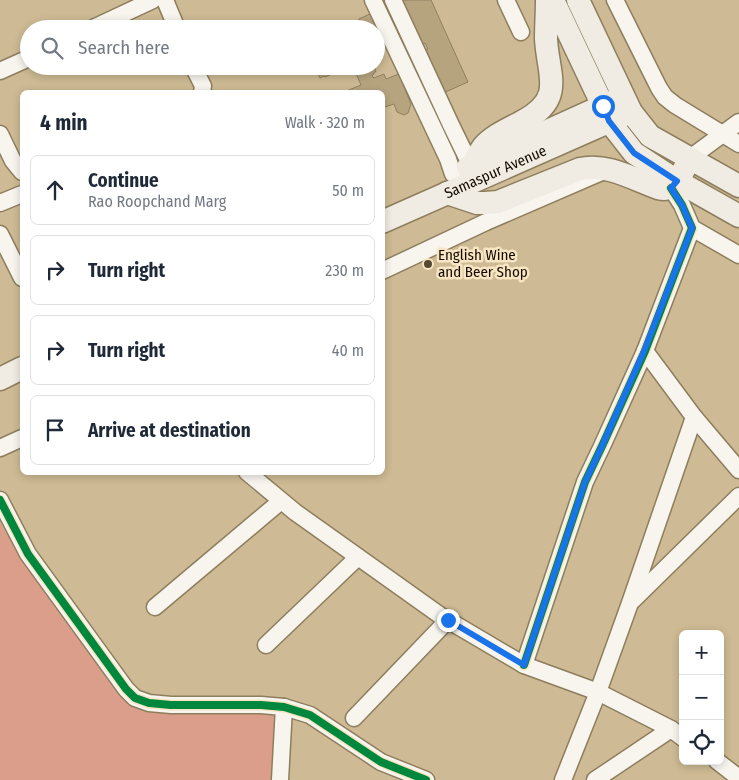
<!DOCTYPE html>
<meta charset="utf-8">
<style>
body{margin:0;font-family:"Fira Sans Condensed",sans-serif;background:#f2f2f3;color:#1f2937}
.controls{position:absolute;right:15px;bottom:15px;display:grid;overflow:hidden;border-radius:8px;box-shadow:0 2px 8px #0003}
.controls button{width:45px;height:45px;display:grid;place-items:center;padding:0;border:0;border-bottom:1px solid #e0e1e3;background:#fff;color:#1f2937;font:25px sans-serif}
.stop{position:absolute;width:15px;height:15px;margin:-11px;border:4px solid #1a73e8;border-radius:50%;background:#fff}
.stop.end{background:#1a73e8;border-color:#fff;box-shadow:0 1px 5px #0008}
.list{margin:0;padding:0;list-style:none}
h2{display:flex;justify-content:space-between;align-items:center;height:65px;margin:0;padding:0 20px;font-size:21px}
h2 small{font-size:16px;font-weight:400;color:#747a83}
.list li{display:grid;grid-template-columns:32px 1fr auto;gap:15px;align-items:center;box-sizing:border-box;height:70px;margin:0 10px 10px;padding:0 10px;border:1px solid #e0e1e3;border-radius:8px}
.list b{display:block;font-size:19px;white-space:nowrap}
.list p{margin:0;font-size:16px;white-space:nowrap;color:#747a83}
.list em{font-size:16px;font-style:normal;color:#747a83}
.icon{flex:none;width:28px;height:28px;fill:none;stroke:currentColor;stroke-width:2;stroke-linecap:round;stroke-linejoin:round}
.map{position:relative;flex:none;width:739px;height:780px;overflow:hidden}
.search{position:absolute;background:#fff;box-shadow:0 2px 8px #0003;left:20px;top:20px;width:365px;height:55px;display:flex;align-items:center;gap:12px;box-sizing:border-box;padding:0 18px;border-radius:28px;color:#747a83;font-size:19px}
.panel{position:absolute;background:#fff;box-shadow:0 2px 8px #0003;left:20px;top:90px;width:365px;height:385px;border-radius:8px}
.map>svg:first-child{display:block}
.green{fill:#da9e8b}
.building{fill:#b6a47f;stroke:#8f8060}
.lines{fill:none;stroke-linecap:round;stroke-linejoin:round}
.minor-casing{stroke:#8d7e5e;stroke-width:19}
.secondary-casing{stroke:#8d7e5e;stroke-width:25}
.minor{stroke:#f8f5ef;stroke-width:16}
.secondary{stroke:#f0ece3;stroke-width:22}
.cycleway-casing{stroke:#f8e6c3;stroke-width:11}
.cycleway{stroke:#00873e;stroke-width:8}
.route{stroke:#1a73e8;stroke-width:6}
.poi-dot{fill:#554834;stroke:#f8e6c3;stroke-width:2}
.labels{text-anchor:middle;stroke-width:5;stroke-linejoin:round;paint-order:stroke}
.street-label{font-size:15px;fill:#140a00;stroke:#f8e6c3}
.poi-label{font-size:15px;fill:#140a00;stroke:#f8e6c3;text-anchor:start}
</style>
<div class="map">
<svg width="739" height="780" viewBox="0 0 739 780">
<rect width="100%" height="100%" fill="#ceba94"/>
<path class="green" d="M0,522L6,533L130,699L276,711L273,780H0Z"/>
<g class="building">
<path d="M400,0H431L468,82L441,94L424,50L428,49L425,43L418,46Z"/>
<path d="M370,14L374,18L384,41L376,45V29H359L358,26L359,19Z"/>
<path d="M315,66H352L325,77L324,76L320,78Z"/>
<path d="M353,66H374L376,71L372,76L374,78L384,74L386,79L399,74L411,104L408,113L404,115L397,112L394,104L382,108V92H344L361,85Z"/>
</g>
<g class="lines">
<defs>
<g id="minor">
<path d="M165,0L177,29"/>
<path d="M373,0L448,159L453,174"/>
<path d="M393,0L451,125L471,166"/>
<path d="M506,0L521,32"/>
<path d="M615,0L659,88L665,97L675,105L739,144"/>
<path d="M91,29L153,0"/>
<path d="M193,66L203,86L202,92"/>
<path d="M0,71L29,58"/>
<path d="M0,134L13,161L22,172"/>
<path d="M690,158L739,122"/>
<path d="M0,203L22,194"/>
<path d="M692,228L739,255"/>
<path d="M0,234L22,278"/>
<path d="M382,271L486,222L604,171"/>
<path d="M645,351L694,417L739,470"/>
<path d="M0,448L22,438"/>
<path d="M247,472L295,512L441,616L524,665L598,692L671,729L683,738"/>
<path d="M0,500L28,554L126,689L135,698L149,703L171,705H261L284,707L310,715L381,762L426,780"/>
<path d="M633,600L739,496"/>
<path d="M155,607L281,501"/>
<path d="M266,645L358,557"/>
<path d="M524,665L585,482L603,444L645,351L692,228L682,205L671,188"/>
<path d="M354,718L448,620"/>
<path d="M717,761L739,778"/>
<path d="M280,780L284,707"/>
<path d="M563,780L598,692L630,603L694,417"/>
<path d="M595,780L671,729"/>
</g>
<g id="secondary">
<path d="M553,0L603,106L609,121L634,153L677,181L739,216"/>
<path d="M631,112L650,136L739,186"/>
<path d="M475,161C477,156 480,151 483,147C493,135 511,128 525,120C565,98 548,75 546,39C546,26 547,13 547,0"/>
<path d="M468,167L616,100"/>
<path d="M447,193L477,203H485L498,202L580,169C607,163 633,179 658,188C662,189 667,190 671,187C679,183 685,166 690,158"/>
<path id="s1" d="M382,222L631,112L578,0"/>
<path d="M0,379L22,368"/>
</g>
</defs>
<use href="#minor" class="minor-casing"/>
<use href="#secondary" class="secondary-casing"/>
<use href="#minor" class="minor"/>
<use href="#secondary" class="secondary"/>
<defs>
<g id="cycleway">
<path d="M0,500L28,554L126,689L135,698L149,703L171,705H261L284,707L310,715L381,762L426,780"/>
<path d="M524,665L585,482L603,444L645,351L692,228L682,205L671,188"/>
</g>
</defs>
<use href="#cycleway" class="cycleway-casing"/>
<use href="#cycleway" class="cycleway"/>
</g>
<g class="lines">
<path class="route" d="M448,620L524,665L585,482L603,444L644,351L692,228L682,205L671,188L677,181L634,153L609,121L603,106"/>
</g>
<circle class="poi-dot" cx="428" cy="264" r="5"/>
<g class="labels">
<g class="street-label">
<text dy="5" stroke="none"><textPath href="#s1" startOffset="124">Samaspur Avenue</textPath></text>
</g>
<g class="poi-label">
<text x="438" y="260">English Wine<tspan x="438" dy="17">and Beer Shop</tspan></text>
</g>
</g>
</svg>
<div class="controls">
<button>+</button>
<button>−</button>
<button><svg class="icon" aria-label="locate" viewBox="0 0 24 24"><circle cx="12" cy="12" r="6"/><path d="M12 2v4M12 18v4M2 12h4M18 12h4"/></svg></button>
</div>
<div class="stop" style="left:603px;top:106px"></div>
<div class="stop end" style="left:448px;top:620px"></div>
<div class="search"><svg class="icon" aria-label="search" viewBox="0 0 24 24"><circle cx="10" cy="10" r="6"/><path d="M15 15l6 6"/></svg>Search here</div>
<section class="panel">
<h2>4 min<small>Walk · 320 m</small></h2>
<ul class="list">
<li><svg class="icon" aria-label="ahead" viewBox="0 0 24 24"><path d="M12 20V5M6 11l6-6 6 6"/></svg><div><b>Continue</b><p>Rao Roopchand Marg</p></div><em>50 m</em></li>
<li><svg class="icon" aria-label="right" viewBox="0 0 24 24"><path d="M7 20v-9h11M14 6l5 5-5 5"/></svg><div><b>Turn right</b></div><em>230 m</em></li>
<li><svg class="icon" aria-label="right" viewBox="0 0 24 24"><path d="M7 20v-9h11M14 6l5 5-5 5"/></svg><div><b>Turn right</b></div><em>40 m</em></li>
<li><svg class="icon" aria-label="arrive" viewBox="0 0 24 24"><path d="M6 21V4h12l-3 4 3 4H6"/></svg><div><b>Arrive at destination</b></div></li>
</ul>
</section>
</div>
